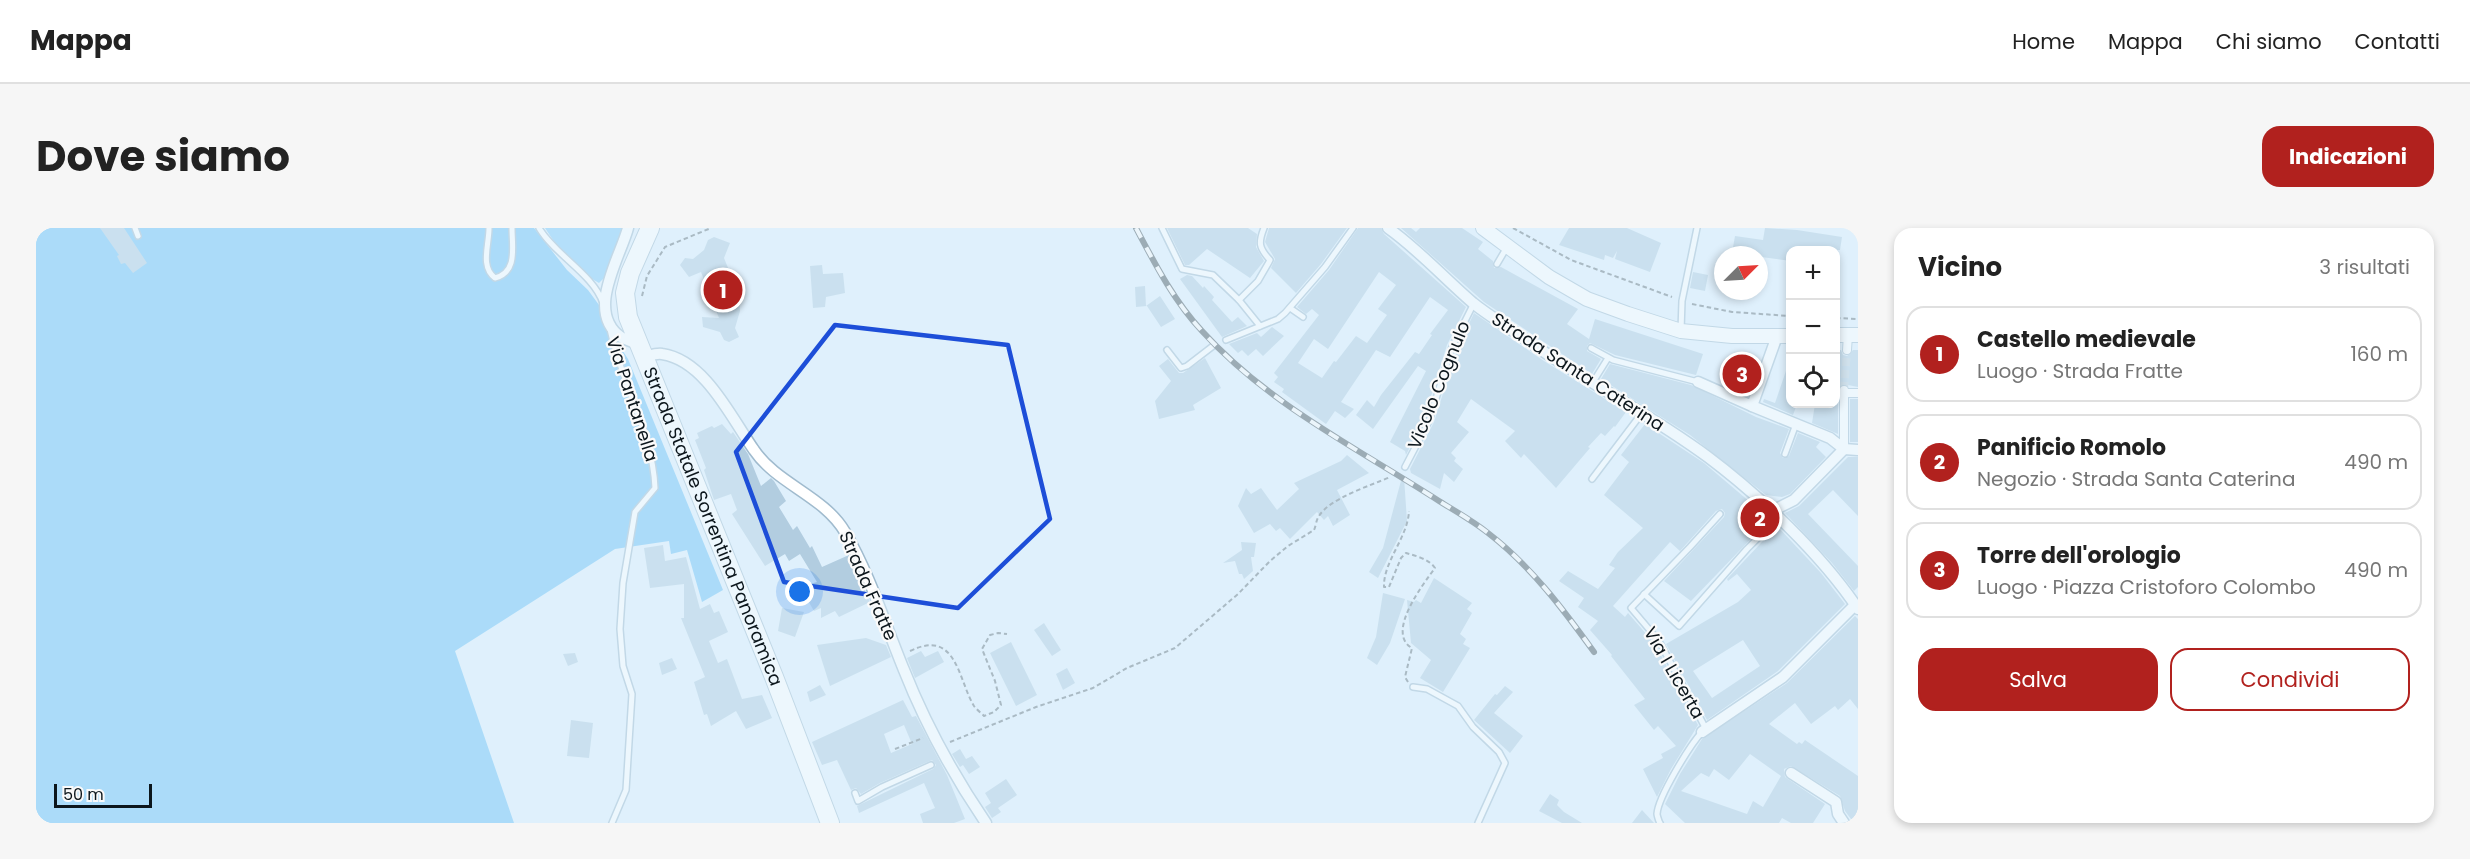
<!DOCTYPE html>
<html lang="it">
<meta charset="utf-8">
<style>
body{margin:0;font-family:Poppins,sans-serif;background:#f6f6f6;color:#222}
.controls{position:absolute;right:18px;top:18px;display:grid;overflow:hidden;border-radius:12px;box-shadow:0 3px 9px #0003}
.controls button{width:54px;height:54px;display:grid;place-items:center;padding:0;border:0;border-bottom:2px solid #e0e0e0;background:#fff;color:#222;font:30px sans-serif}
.compass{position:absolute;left:1678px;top:18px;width:54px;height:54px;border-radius:50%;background:#fff;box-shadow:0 3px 9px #0003;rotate:66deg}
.scale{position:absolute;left:18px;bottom:15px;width:98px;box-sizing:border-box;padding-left:6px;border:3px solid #0c161c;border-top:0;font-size:16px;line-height:21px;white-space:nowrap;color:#0c161c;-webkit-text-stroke:4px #fafafa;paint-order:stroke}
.you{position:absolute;left:764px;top:364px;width:21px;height:21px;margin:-15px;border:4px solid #fff;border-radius:50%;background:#1a73e8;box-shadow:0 0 0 9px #1a73e833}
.badge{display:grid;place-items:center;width:39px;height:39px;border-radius:50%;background:#b1211e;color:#fff;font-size:20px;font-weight:700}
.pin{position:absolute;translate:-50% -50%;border:3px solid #fff;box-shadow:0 2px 6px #0006}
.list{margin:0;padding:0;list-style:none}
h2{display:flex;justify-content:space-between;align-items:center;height:78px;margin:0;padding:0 24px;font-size:26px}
h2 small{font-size:20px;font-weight:400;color:#767676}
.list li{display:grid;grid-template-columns:39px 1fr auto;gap:18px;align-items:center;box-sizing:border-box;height:96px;margin:0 12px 12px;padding:0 12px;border:2px solid #e0e0e0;border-radius:18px}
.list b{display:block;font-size:22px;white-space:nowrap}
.list p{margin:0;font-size:20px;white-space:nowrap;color:#767676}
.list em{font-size:20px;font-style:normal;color:#767676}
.actions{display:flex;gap:12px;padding:18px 24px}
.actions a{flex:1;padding:14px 0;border:2px solid #b1211e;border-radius:18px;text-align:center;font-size:21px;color:#b1211e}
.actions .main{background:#b1211e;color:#fff}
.icon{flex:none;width:33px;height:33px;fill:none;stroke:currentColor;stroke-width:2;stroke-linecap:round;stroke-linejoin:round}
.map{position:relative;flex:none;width:1822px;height:595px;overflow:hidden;border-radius:18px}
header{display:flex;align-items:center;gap:36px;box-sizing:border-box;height:84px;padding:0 30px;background:#fff;border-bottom:2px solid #e0e0e0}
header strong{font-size:28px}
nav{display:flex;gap:33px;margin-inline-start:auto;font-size:21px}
.intro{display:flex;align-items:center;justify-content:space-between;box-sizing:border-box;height:144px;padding:0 36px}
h1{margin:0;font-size:42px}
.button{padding:15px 27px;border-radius:18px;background:#b1211e;color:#fff;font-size:21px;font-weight:700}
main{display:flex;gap:36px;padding:0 36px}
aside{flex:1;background:#fff;border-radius:18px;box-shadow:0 3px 9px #0003}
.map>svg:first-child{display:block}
.green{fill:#82caf8}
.forest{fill:#6dc2f7}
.building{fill:#b2cde0;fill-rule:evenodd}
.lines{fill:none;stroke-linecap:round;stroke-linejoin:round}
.pedestrian-tunnel{stroke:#bfcfda;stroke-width:8;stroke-dasharray:8 4;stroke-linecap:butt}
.service-casing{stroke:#a0bbce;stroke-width:8}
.pedestrian-casing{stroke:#a0bbce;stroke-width:10}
.minor-casing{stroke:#a0bbce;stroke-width:13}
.tertiary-casing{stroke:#a0bbce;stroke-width:16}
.primary-casing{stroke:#a0bbce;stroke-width:20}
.path{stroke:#6b7881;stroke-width:2;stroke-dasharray:4.5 3;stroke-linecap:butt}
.service{stroke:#fff;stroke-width:5}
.pedestrian{stroke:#fff;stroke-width:8}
.minor{stroke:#fff;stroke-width:10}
.tertiary{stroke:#fff;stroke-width:14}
.primary{stroke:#fff;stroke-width:18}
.rail-casing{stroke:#4d5961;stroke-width:6}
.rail{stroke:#fafafa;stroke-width:4;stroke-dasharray:11;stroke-linecap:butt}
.marked{fill:none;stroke:#1d4ed8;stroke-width:4.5;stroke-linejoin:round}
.labels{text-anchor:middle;stroke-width:4.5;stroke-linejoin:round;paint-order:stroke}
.street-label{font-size:18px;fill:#0c161c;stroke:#fafafa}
</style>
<header>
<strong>Mappa</strong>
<nav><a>Home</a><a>Mappa</a><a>Chi siamo</a><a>Contatti</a></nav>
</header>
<div class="intro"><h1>Dove siamo</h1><a class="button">Indicazioni</a></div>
<main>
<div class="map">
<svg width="1822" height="595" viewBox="0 0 1822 595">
<rect width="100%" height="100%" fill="#dff0fc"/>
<path class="green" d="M509,0H590L571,47L563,55C541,43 522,21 509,0Z"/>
<path class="forest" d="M0,0H498L531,42L552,62L563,77L567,92L592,131L687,362L666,374L651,322L635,326L633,313L579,321L419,423L478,595H0Z"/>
<g class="building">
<path d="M64,0H88L111,35L97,45L89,35L85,36L81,28L83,27Z"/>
<path d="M1131,0H1212L1221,6L1220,19L1228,33L1214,50L1171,21L1153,37H1149Z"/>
<path d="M1233,0H1311L1285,36L1260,65L1235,40L1239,31L1229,14Z"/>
<path d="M1322,0H1345L1348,6L1430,79L1411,117L1388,191L1370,227L1369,223L1354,214L1390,143L1382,138L1337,201L1320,187L1331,172L1338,179L1345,167L1379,124L1383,126L1396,107L1394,106L1412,82L1394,69L1354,129L1340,122L1305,174L1318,181L1309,190L1299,183L1290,196L1246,164L1248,161L1238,154L1242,149L1238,145L1283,87L1276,81L1270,86L1261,79L1293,42ZM1343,44L1360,57L1342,81L1351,87L1331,115L1320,108L1300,134L1298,133L1286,150L1262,135L1278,111L1292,121Z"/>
<path d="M1365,0H1375L1380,4L1384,0H1426L1447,14L1442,21L1457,33L1458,40L1465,39L1542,81L1531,96L1553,111L1559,91L1667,126L1660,147L1579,127L1554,115L1551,118V123L1565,131L1556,146L1448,74Z"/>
<path d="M1533,0H1591L1625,15L1614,44L1579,31L1581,23L1577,30L1569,27L1568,32L1523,17Z"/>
<path d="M1729,0L1761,2L1806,9L1804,22H1755V33L1696,25L1699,8L1727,12Z"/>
<path d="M678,9L694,15L688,30L703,67L704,83L699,100L703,109L693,114L688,112L684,104L667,99L666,89L683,90L665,44L653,49L644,37L649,30L657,31L668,22L672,12Z"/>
<path d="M786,37L787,46L807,45L809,65L790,69L789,79L777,80L774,38Z"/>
<path d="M1657,44L1672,47L1669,63L1654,60Z"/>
<path d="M1151,47L1156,48L1167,60L1168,58L1178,69L1176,72L1196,94L1202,89L1211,98L1186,109L1144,51Z"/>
<path d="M1109,58L1110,78L1124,68L1139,91L1125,99L1111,78L1100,79L1099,59Z"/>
<path d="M1438,85L1508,133L1590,184L1579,199L1578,198L1569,208L1565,205L1552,219L1554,220L1520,260L1488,226L1485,230L1469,213L1479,203L1435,171L1421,194L1433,204L1415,225L1420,230L1418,233L1427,241L1418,254L1408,245L1404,261L1375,245L1374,241L1398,194L1421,121Z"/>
<path d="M1236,99L1248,108L1227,128L1220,121L1212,128L1206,122L1202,125L1193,116L1221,105L1225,109Z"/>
<path d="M1800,122H1805L1807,127L1811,128L1817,122H1822V159L1807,156L1802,161V206L1776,195L1779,176H1800Z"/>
<path d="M1169,130L1185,160L1157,177L1159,182L1123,191L1119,173L1135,153L1123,138L1132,131L1143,145H1147Z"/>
<path d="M1753,134L1755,176H1761L1757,187L1727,174L1728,171L1739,175Z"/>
<path d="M1574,136L1655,157L1720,189L1753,201L1744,225L1747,230L1753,228L1762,205L1784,214L1780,219L1790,229L1754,266L1746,269L1730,267L1654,207L1565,151Z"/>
<rect x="1814" y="171" width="8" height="43"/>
<path d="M686,196L695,206L697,204L712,226L725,258L735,250L738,253L750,273L743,279L757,302L761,298L774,320L776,318L786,339L813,327L834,374L803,389L799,383L785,390V380L778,383L764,359L781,354L764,326L753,333L749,326L729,338L696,286L701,282L695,266L678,272L668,242L670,240L659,212L663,210L661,205L676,198L678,200Z"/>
<path d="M1609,196L1668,235L1734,291L1655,373L1628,353L1688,289L1689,285L1686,281L1680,283L1644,323L1634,314L1577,378L1589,389L1592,385L1619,416L1662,497L1635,541L1621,569L1607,541L1627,530L1625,526L1640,518L1622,498L1618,502L1598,477L1609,471L1575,428L1576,427L1554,402L1562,393L1542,379L1548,370L1523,353L1532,343L1562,361L1579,340L1573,337L1582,324L1607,300L1568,267L1593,234L1585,227Z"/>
<path d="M1311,227L1333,245L1301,262L1314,287L1297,298L1292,288L1288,292L1281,284L1254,311L1244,300L1240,303L1234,296L1218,305L1202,278L1210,260L1215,266L1225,260L1241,282L1263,261L1258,255L1305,233Z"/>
<path d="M1812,229H1822V288L1797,262L1772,286L1822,338V359L1818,363L1796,335L1749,285L1763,278Z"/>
<path d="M1366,249H1368L1371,293L1342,350L1333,344L1347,320Z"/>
<path d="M1741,298L1785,345L1809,376L1742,443L1671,492L1630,416L1702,374L1715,362L1701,346L1692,353L1691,351ZM1707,412L1724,438L1676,470L1657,443Z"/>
<path d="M1205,314L1220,315L1218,329H1215L1217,343L1208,351L1206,346H1203L1199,333L1187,335L1206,322Z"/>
<path d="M627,317L629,333L650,329L664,381L674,376L678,385L683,383L692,404L673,413L682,435L691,431L706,471L726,467L736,490L710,501L700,483L675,498L671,486L668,487L658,454L669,449L645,390H648V356L614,360L608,320Z"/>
<path d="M1398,350L1436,375L1431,381L1436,385L1424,406L1430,411L1427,416L1434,420L1407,464L1384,450L1395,432L1375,415L1371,372L1378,374L1380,372L1385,375Z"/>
<path d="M1347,365L1369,371L1354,415L1341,437L1331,430L1340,409Z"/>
<path d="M746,380L768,384L759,409L742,403Z"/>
<path d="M1819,388L1822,391V481L1814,471L1802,482L1799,478L1775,496L1759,475L1733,496L1761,516L1763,514L1766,516L1769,512L1822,548V595H1818L1809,583L1804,568L1755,538L1748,541L1749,549L1789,576L1777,595H1755L1746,590L1743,595H1649L1629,576L1644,546L1666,511L1751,455ZM1714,526L1745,548L1727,579L1717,573L1711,586L1645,563L1665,545L1673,549L1678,541L1693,552Z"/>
<path d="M1008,395L1025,422L1016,428L998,402Z"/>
<path d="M830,410L850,417L855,429L794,458L781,417Z"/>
<path d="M975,414L1001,467L980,478L954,425Z"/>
<path d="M885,423L889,429L902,423L908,434L879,450L871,430Z"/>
<path d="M539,425L542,434L532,438L527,426Z"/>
<path d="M636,430L641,441L626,447L623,435Z"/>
<path d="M1031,440L1039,455L1027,462L1020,446Z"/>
<path d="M784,457L790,467L774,474L771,464Z"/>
<path d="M1469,458L1477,464L1458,485L1487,508L1474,525L1438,492L1459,466L1461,467Z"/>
<path d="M867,472L876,489L880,488L911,547L929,591L918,595H887L884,586L899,580L888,555L823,585L821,578L897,541L900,537L896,532L844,555L825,566L820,560L815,562L801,532L786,537L776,514ZM868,497L876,516L855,525L848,506Z"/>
<path d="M535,492L557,495L553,530L531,528Z"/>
<path d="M924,521L930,531L936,528L944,539L933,546L927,537L924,539L916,526Z"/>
<path d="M970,551L981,567L962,580L965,584L956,590L949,579L955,575L949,565Z"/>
<path d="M1514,566L1523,572L1521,577L1528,584L1546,595H1526L1503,583Z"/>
<path d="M1606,582L1618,595H1619H1596Z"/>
</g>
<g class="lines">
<path class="pedestrian-tunnel" d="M1808,162L1811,122"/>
<defs>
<g id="service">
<path d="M99,0L102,8"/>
<path d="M453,0C453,17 444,39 459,50C482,44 476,19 476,0"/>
<path d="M503,0C519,27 557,46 567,75"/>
<path d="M1126,0L1146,41L1177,47L1203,72L1224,98"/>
<path d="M1461,36L1471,19"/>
<path d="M1203,72L1222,53L1233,34L1234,32C1223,20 1222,15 1228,0"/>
<path d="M1254,80L1267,89"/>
<path d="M574,101C585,154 617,206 619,260L599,284L587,355L584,401L587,438L596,466L590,562L576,595"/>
<path d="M1645,102L1646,73L1661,0"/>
<path d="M1190,112L1242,91L1249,85L1289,39L1317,0"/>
<path d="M1555,120L1577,132L1662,154"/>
<path d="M1131,122L1145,140L1151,138L1177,118"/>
<path d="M1557,154L1572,130"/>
<path d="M1749,226L1760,196"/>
<path d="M1369,239L1393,193L1416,119L1438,75"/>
<path d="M1556,251L1606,185"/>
<path d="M1608,366L1643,398L1711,321L1742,290"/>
<path d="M1377,459L1391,461L1422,478L1437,499L1463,524L1469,535L1442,595"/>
<path d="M1670,501L1623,413L1595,380L1654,319L1684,286"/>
<path d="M819,565L822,573L846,559L895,537"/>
<path d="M1624,595C1623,594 1621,587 1621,586C1622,569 1654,517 1666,504"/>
</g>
<g id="pedestrian">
<path d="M1811,122L1812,107"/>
<path d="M1808,165H1822"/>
<path d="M1808,221V162"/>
</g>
<g id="minor">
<path d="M592,0C584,30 549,84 585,109C590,112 597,114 602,116"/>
<path d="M1352,0C1383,22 1408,50 1437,75C1453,88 1472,99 1489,111C1549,153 1614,186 1672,229C1724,268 1786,327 1822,381"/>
<path d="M1741,108L1716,178L1794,210L1808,221"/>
<path d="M608,129C613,128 620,125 626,126C669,132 696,191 718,222C741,256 788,268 809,304C834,347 849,396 868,442C889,495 918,548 950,595"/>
<path d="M1662,154L1716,178"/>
<path d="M1808,221L1822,222"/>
<path d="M1736,283L1758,272L1808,221"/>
<path d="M1666,504L1747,449L1819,377"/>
<path d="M1755,545L1800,574L1802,586L1808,595"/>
</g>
<g id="tertiary">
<path d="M1447,0L1513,49L1551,71L1592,86L1645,103L1696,108H1754"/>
<path d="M1800,107H1822"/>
</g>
<g id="primary">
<path id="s1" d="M614,0L594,45L589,65L592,89L738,449L794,595"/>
</g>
</defs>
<use href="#service" class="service-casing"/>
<use href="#pedestrian" class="pedestrian-casing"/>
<use href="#minor" class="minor-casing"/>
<use href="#tertiary" class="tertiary-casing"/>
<use href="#primary" class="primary-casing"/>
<g class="path">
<path d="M1477,0L1535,32L1636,69"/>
<path d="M606,68L611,48L629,19L675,0"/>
<path d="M1656,76L1696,84L1754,88"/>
<path d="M1800,90L1822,91"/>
<path d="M874,423C921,400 922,452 938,478C940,481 945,485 948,488L958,484L965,477L959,453L946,421L954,407L962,405L971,406"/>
<path d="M1372,454L1369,449L1376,420C1349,405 1388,355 1399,340C1393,331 1380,328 1370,325L1365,330L1353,359H1348C1347,334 1372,309 1373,283"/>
<path d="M914,514L1000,479L1057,460L1091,440L1139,420L1202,366L1234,333L1252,318L1278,302C1280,298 1280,292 1283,288C1294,270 1334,258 1354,249"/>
<path d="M859,521L887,510"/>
</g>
<use href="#service" class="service"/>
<use href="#pedestrian" class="pedestrian"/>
<use href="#minor" class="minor"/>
<use href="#tertiary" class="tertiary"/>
<use href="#primary" class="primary"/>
<defs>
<path id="rail" d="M1100,0C1119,36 1138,73 1166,103C1232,176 1321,220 1403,273C1419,283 1437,293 1452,305C1495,338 1527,381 1558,424"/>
</defs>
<use href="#rail" class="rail-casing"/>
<use href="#rail" class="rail"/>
</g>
<path d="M0 0H1822V595H0ZM799,97L972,117L1014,291L922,380L748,354L700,224Z" fill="#dff0fc" fill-opacity=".55" fill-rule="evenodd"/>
<path class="marked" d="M799,97L972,117L1014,291L922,380L748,354L700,224Z"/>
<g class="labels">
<g class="street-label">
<text transform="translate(1542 144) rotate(33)" y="6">Strada Santa Caterina</text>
<text transform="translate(1403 157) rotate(-68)" y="6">Vicolo Cognulo</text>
<text transform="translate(596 171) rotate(72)" y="6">Via Pantanella</text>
<text dy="6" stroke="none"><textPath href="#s1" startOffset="320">Strada Statale Sorrentina Panoramica</textPath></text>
<text transform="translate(832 358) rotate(66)" y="6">Strada Fratte</text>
<text transform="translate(1638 445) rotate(60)" y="6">Via I Licerta</text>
</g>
</g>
</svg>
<div class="controls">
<button>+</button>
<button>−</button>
<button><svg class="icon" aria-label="locate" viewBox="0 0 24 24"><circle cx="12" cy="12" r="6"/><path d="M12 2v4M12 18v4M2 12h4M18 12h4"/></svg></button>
</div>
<svg class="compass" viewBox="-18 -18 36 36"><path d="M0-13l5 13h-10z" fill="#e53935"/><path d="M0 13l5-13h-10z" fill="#767676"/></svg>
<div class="scale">50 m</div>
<div class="you"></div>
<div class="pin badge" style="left:687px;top:62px">1</div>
<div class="pin badge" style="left:1724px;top:290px">2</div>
<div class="pin badge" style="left:1706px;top:146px">3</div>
</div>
<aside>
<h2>Vicino<small>3 risultati</small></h2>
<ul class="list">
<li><span class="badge">1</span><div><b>Castello medievale</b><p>Luogo · Strada Fratte</p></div><em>160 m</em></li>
<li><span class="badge">2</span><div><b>Panificio Romolo</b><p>Negozio · Strada Santa Caterina</p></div><em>490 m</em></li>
<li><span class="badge">3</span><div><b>Torre dell'orologio</b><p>Luogo · Piazza Cristoforo Colombo</p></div><em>490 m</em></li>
</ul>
<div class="actions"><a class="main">Salva</a><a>Condividi</a></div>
</aside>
</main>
